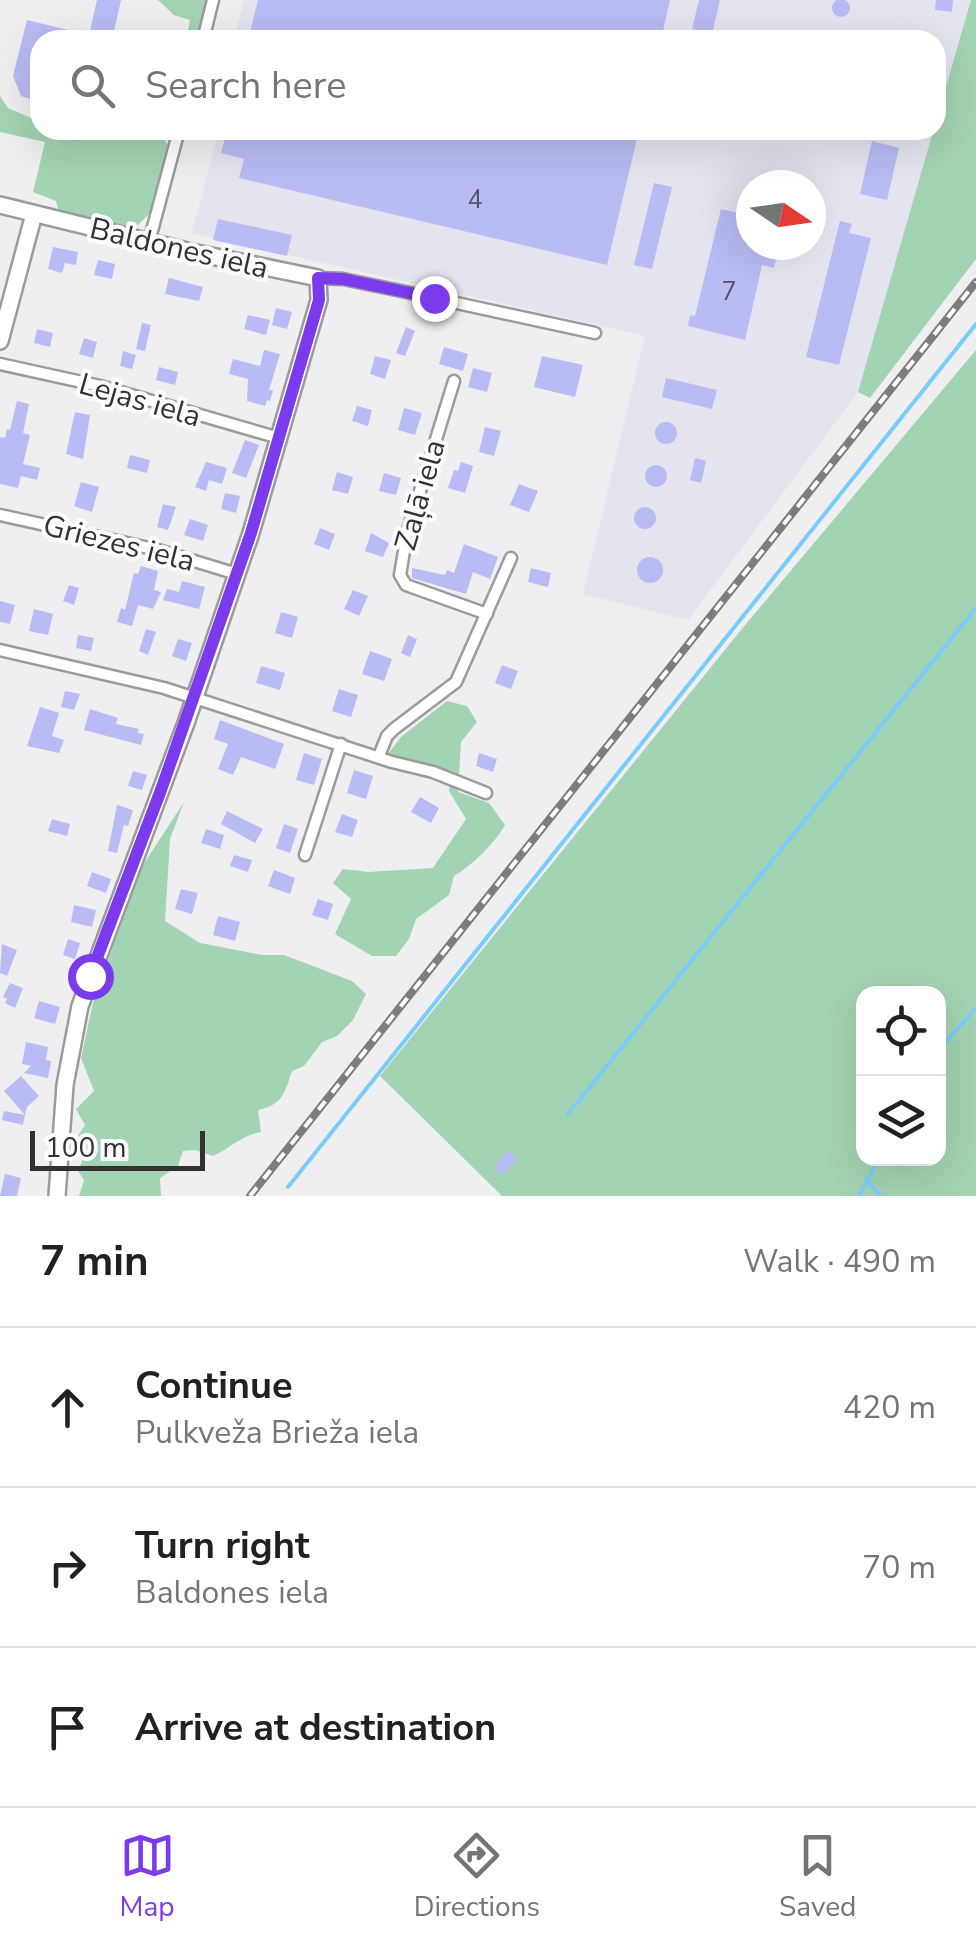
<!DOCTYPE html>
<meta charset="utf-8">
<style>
body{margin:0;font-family:"Nunito Sans",sans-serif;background:#f6f6f6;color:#202124}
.controls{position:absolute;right:30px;bottom:30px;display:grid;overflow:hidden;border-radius:20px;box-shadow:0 10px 40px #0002}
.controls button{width:90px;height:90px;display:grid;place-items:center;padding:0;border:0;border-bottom:2px solid #e0e0e0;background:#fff;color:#202124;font:50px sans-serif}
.compass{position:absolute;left:736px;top:170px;width:90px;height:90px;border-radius:50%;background:#fff;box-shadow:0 10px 40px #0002;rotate:103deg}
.scale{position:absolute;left:30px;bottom:25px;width:175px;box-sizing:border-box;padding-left:10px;border:5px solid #323233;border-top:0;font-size:28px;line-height:35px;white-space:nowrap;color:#323233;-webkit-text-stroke:8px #fcfcff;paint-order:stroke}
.stop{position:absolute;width:30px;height:30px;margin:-22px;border:8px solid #7c3aed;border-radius:50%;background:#fff}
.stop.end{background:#7c3aed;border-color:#fff;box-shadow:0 2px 10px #0008}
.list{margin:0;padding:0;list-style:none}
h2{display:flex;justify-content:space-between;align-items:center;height:130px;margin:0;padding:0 40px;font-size:42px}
h2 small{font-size:32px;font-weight:400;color:#757577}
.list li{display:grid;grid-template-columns:65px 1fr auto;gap:30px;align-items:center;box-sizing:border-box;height:160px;padding:0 40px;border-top:2px solid #e0e0e0}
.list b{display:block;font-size:38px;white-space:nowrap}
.list p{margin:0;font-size:32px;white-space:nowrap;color:#757577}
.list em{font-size:32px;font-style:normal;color:#757577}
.icon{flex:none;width:55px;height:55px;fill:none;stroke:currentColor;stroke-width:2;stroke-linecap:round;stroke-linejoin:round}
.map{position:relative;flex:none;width:976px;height:1196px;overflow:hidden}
.search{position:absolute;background:#fff;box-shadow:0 10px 40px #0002;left:30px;right:30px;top:30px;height:110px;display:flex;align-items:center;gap:25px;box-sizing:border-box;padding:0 35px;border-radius:30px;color:#757577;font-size:38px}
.sheet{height:610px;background:#fff}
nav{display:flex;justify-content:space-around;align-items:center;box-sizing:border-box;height:140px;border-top:2px solid #e0e0e0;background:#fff;font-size:28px;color:#757577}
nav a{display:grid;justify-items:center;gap:5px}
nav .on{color:#7c3aed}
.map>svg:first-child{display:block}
.built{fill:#e3e4ee;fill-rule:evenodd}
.green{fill:#a2d3b2;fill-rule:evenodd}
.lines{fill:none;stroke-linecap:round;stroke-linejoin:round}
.stream{stroke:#7cccf9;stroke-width:4}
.building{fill:#b8bbf4}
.street-casing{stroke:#9a9b9d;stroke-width:15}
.secondary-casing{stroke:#9a9b9d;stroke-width:20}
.street{stroke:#fff;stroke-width:10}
.secondary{stroke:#fff;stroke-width:15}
.rail-casing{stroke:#7d7d7e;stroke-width:8}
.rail{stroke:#fcfcff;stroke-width:4;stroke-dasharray:11;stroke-linecap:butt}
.route{stroke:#7c3aed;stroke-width:12}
.labels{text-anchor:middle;stroke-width:8;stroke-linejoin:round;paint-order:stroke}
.number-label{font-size:25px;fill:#545463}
.street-label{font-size:30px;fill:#323233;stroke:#fcfcff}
</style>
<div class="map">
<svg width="976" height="1196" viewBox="0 0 976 1196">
<rect width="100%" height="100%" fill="#efeff1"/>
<g class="built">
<path d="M244,0H971L936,123V40H234Z"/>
<path d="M219,130H934L858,392L688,620L583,594L645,336L192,233ZM751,185H811V245H751Z"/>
</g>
<g class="green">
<path d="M158,0H208L198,40H175L177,33L188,30L190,20L174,15Z"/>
<path d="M971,0H976V259L870,398L858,392Z"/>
<path d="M0,96L8,108L40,122V130H108L138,135L140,131L164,137L169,149L153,210L132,231L59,213L56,201L33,192L45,142L0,132Z"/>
<path d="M976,350V1196H502L380,1076L741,630ZM864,994H938V1158H864Z"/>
<path d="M447,701L467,706L477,722L461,742L458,792L489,803L505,825C493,845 474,864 454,876L449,895L416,919L409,939L396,956H372L335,934L351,899L333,883L343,869L368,872L433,868L466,819L449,791L452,774L388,754L401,737Z"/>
<path d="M184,802L170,839L165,921L200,943L262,955H284L352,981L366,994L353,1020L337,1036L322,1042L304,1066L292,1071C285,1093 282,1105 258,1110L261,1132C242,1135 231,1148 213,1156L195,1150L183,1151L178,1166L160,1178L161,1196H79L84,1180L78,1171L82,1161L78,1136L85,1125L76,1109L94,1091L81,1058L93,1003L141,868Z"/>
</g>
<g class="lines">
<g class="stream">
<path d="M938,1051L976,1008"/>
<path d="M568,1114L976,608"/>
<path d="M867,1180L880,1196"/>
<path d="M288,1187L976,324"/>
<path d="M859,1196L879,1158"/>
</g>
</g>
<g class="building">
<circle cx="841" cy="8" r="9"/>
<path d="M97,0H121L112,40H40V102L21,96L13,76L27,20L89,35Z"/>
<path d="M258,0H670L661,40H248Z"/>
<path d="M699,0H720L712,34L692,29Z"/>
<path d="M936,0H953L952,12L935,10Z"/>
<path d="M227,130H639L607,265L239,178L244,159L221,153Z"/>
<path d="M872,141L899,148L887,200L860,194Z"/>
<path d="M654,183L672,187L652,269L634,265Z"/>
<path d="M721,209L751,216V245H779L774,268L762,265L745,340L688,326L690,315L695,316Z"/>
<path d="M218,219L292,235L287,256L213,240Z"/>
<path d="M840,221L852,224L849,233L871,238L839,365L806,357Z"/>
<path d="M53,247L78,252L76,265L65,263L62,273L48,269Z"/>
<path d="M98,260L115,264L112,279L94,275Z"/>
<path d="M169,278L203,287L199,301L165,294Z"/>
<path d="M276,308L292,312L287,329L272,325Z"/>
<path d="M248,315L270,320L266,335L244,329Z"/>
<path d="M142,323L151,325L145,351L136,349Z"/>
<path d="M406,327L415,331L405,356L396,353Z"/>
<path d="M37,329L53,333L50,347L34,343Z"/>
<path d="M84,338L97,342L93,358L79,354Z"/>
<path d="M444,347L468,354L463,371L439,364Z"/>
<path d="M264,350L280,354L269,390H273L270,401L267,400L265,406L247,401L248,379L229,374L233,359L260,366Z"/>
<path d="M123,351L136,355L132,369L120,366Z"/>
<path d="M375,356L391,360L385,379L370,374Z"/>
<path d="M542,356L583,365L575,397L534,387Z"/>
<path d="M159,367L178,372L175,385L156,380Z"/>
<path d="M473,368L492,373L487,392L468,387Z"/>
<path d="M666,378L717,390L712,409L662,397Z"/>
<path d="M17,401L29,404L23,433L30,435L23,464L40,468L37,480L21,476L18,488L0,484V437L5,438L7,429L10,430Z"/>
<path d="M357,406L372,410L368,426L352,421Z"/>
<path d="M404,408L422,413L415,435L398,430Z"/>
<path d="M75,412L90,415L83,459L66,454Z"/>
<circle cx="666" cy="433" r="11"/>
<path d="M485,427L501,431L494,456L479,452Z"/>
<path d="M245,440L259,445L246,478L232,473Z"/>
<path d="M130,455L150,460L147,473L127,468Z"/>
<path d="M695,458L706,461L701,483L690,480Z"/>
<path d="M206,462L227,468L222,484L209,480L206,491L195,487Z"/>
<path d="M461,462L473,466L465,493L448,488L454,470L458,471Z"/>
<circle cx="656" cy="476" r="11"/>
<path d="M337,472L353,477L348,494L332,490Z"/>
<path d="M384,473L401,478L396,495L379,491Z"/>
<path d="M81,482L99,487L92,512L74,506Z"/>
<path d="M519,484L538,491L529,512L510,505Z"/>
<path d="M225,493L240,496L236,513L221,509Z"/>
<path d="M163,504L176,507L168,530L157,527Z"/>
<circle cx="645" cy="518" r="11"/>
<path d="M190,519L208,525L203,541L184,535Z"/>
<path d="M320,528L335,534L329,550L314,544Z"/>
<path d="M371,533L389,543L383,557L365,551Z"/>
<path d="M464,544L498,557L490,579L473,572L466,594L412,578V568L445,575L447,570L454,573Z"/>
<circle cx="650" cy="570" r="13"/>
<path d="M141,566L158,571L154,590L161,592L153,609L138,605L132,626L117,622L121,608L125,610L134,573L138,574Z"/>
<path d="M531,568L551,573L548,587L528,582Z"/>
<path d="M182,581L205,587L199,609L163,600L167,589L179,592Z"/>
<path d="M69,585L79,588L74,605L63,601Z"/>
<path d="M353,590L368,596L359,616L344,609Z"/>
<path d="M0,601L15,605L10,624L0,622Z"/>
<path d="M34,609L53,614L48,635L29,631Z"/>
<path d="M281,612L298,617L292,638L275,633Z"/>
<path d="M146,629L156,632L148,655L139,651Z"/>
<path d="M78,635L94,638L91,651L76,648Z"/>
<path d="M408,635L417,639L410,657L401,653Z"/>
<path d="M178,639L192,643L186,661L172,656Z"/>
<path d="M370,651L392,659L384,681L362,674Z"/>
<path d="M502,665L518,671L511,689L495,683Z"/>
<path d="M261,666L285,673L280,690L256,683Z"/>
<path d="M339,689L358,695L351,717L332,711Z"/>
<path d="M65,691L80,694L74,710L61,707Z"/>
<path d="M40,707L59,713L52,736L64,740L59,753L27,746Z"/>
<path d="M90,709L118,718L116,724L139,729L138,733L144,734L141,745L84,730Z"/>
<path d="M220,720L284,744L275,769L241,757L233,775L218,769L228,744L214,739Z"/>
<path d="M304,753L322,759L314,785L296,780Z"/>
<path d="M479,753L497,759L493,772L476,766Z"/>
<path d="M354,770L373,776L366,799L347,793Z"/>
<path d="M133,771L147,775L142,790L128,786Z"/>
<path d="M420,797L439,808L431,823L411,812Z"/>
<path d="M117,805L133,810L128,826L124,825L117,853L108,851Z"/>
<path d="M227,811L263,829L255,843L221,824Z"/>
<path d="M342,814L358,820L352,837L335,832Z"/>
<path d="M52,819L70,824L67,836L48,831Z"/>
<path d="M284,824L298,829L290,853L276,848Z"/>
<path d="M206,829L224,835L220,849L201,843Z"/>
<path d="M234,855L252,860L248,872L230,866Z"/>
<path d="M274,870L295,878L290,894L268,886Z"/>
<path d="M92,872L111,879L106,893L87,886Z"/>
<path d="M181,889L198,893L192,914L175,909Z"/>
<path d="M318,899L333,904L328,920L312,915Z"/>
<path d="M74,905L96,910L92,927L71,922Z"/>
<path d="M218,916L240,922L235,941L213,935Z"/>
<path d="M68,939L80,943L75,959L63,955Z"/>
<path d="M2,944L17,950L7,976L0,973Z"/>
<path d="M10,983L23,988L15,1008L5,1003L7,999L3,997Z"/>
<path d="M39,1001L60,1007L55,1024L34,1018Z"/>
<path d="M26,1042L48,1047L46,1060L51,1061L48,1078L24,1073L31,1066L22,1064Z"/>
<path d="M21,1076L39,1096L27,1107L25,1115L4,1091Z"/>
<path d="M4,1111L25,1115L23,1125L2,1120Z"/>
<path d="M508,1151L517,1159L503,1175L494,1167Z"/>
<path d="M5,1174L21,1178L17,1196H0Z"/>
</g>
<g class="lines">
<defs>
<g id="street">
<path d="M203,40L213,0"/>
<path d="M149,242L179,130"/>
<path d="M318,278L343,279L406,292L595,333"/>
<path d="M0,364L100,386L279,438"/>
<path d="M454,381L407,533L400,575L406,585L487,614"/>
<path d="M0,515L158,550L237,574"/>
<path d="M0,650L164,688L392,762L433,772L486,793"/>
<path d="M379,756L387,736L394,729L456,682L511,558"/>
<path d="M305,855L341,744"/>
</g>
<g id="secondary">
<path d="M0,205L187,251L318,278L319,300L251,533L186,723L80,1006L65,1085L57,1196"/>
<path d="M0,341L34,214"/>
</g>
</defs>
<use href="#street" class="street-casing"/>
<use href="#secondary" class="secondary-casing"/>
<use href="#street" class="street"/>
<use href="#secondary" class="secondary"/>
<defs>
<path id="rail" d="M250,1196L976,282"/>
</defs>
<use href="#rail" class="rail-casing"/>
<use href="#rail" class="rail"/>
</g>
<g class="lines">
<path class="route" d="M90,976L161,790L251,533L319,300L318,278L343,279L434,298"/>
</g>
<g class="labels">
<g class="number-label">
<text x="475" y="208">4</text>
<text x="729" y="300">7</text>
</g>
<g class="street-label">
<text transform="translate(179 248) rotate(13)" y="10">Baldones iela</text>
<text transform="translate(140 400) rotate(16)" y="10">Lejas iela</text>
<text transform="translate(420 495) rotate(-74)" y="10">Zaļā iela</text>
<text transform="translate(119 543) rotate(14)" y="10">Griezes iela</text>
</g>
</g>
</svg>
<div class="controls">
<button><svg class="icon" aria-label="locate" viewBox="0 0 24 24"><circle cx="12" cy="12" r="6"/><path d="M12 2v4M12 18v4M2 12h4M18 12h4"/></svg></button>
<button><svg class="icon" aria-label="layers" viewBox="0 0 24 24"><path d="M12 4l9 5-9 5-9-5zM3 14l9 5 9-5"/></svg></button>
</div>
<svg class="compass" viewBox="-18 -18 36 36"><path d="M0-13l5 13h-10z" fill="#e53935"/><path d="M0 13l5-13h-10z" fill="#757577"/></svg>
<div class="scale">100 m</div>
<div class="stop" style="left:90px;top:976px"></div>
<div class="stop end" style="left:434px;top:298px"></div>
<div class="search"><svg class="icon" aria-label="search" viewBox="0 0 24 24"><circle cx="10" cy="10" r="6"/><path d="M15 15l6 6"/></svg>Search here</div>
</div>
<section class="sheet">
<h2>7 min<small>Walk · 490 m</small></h2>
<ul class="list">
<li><svg class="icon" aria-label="ahead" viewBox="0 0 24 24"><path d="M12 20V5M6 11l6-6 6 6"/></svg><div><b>Continue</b><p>Pulkveža Brieža iela</p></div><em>420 m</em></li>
<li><svg class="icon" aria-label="right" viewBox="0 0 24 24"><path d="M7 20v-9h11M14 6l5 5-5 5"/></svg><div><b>Turn right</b><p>Baldones iela</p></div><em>70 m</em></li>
<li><svg class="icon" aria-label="arrive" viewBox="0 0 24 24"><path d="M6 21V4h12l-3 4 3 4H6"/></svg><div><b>Arrive at destination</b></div></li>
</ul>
</section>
<nav>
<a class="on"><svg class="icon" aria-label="map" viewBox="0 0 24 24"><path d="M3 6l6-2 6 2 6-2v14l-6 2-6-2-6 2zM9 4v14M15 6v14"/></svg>Map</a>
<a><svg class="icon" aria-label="directions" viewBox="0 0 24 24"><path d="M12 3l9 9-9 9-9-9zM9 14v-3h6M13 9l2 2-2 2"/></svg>Directions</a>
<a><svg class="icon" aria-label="saved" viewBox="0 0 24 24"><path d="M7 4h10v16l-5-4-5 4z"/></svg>Saved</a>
</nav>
